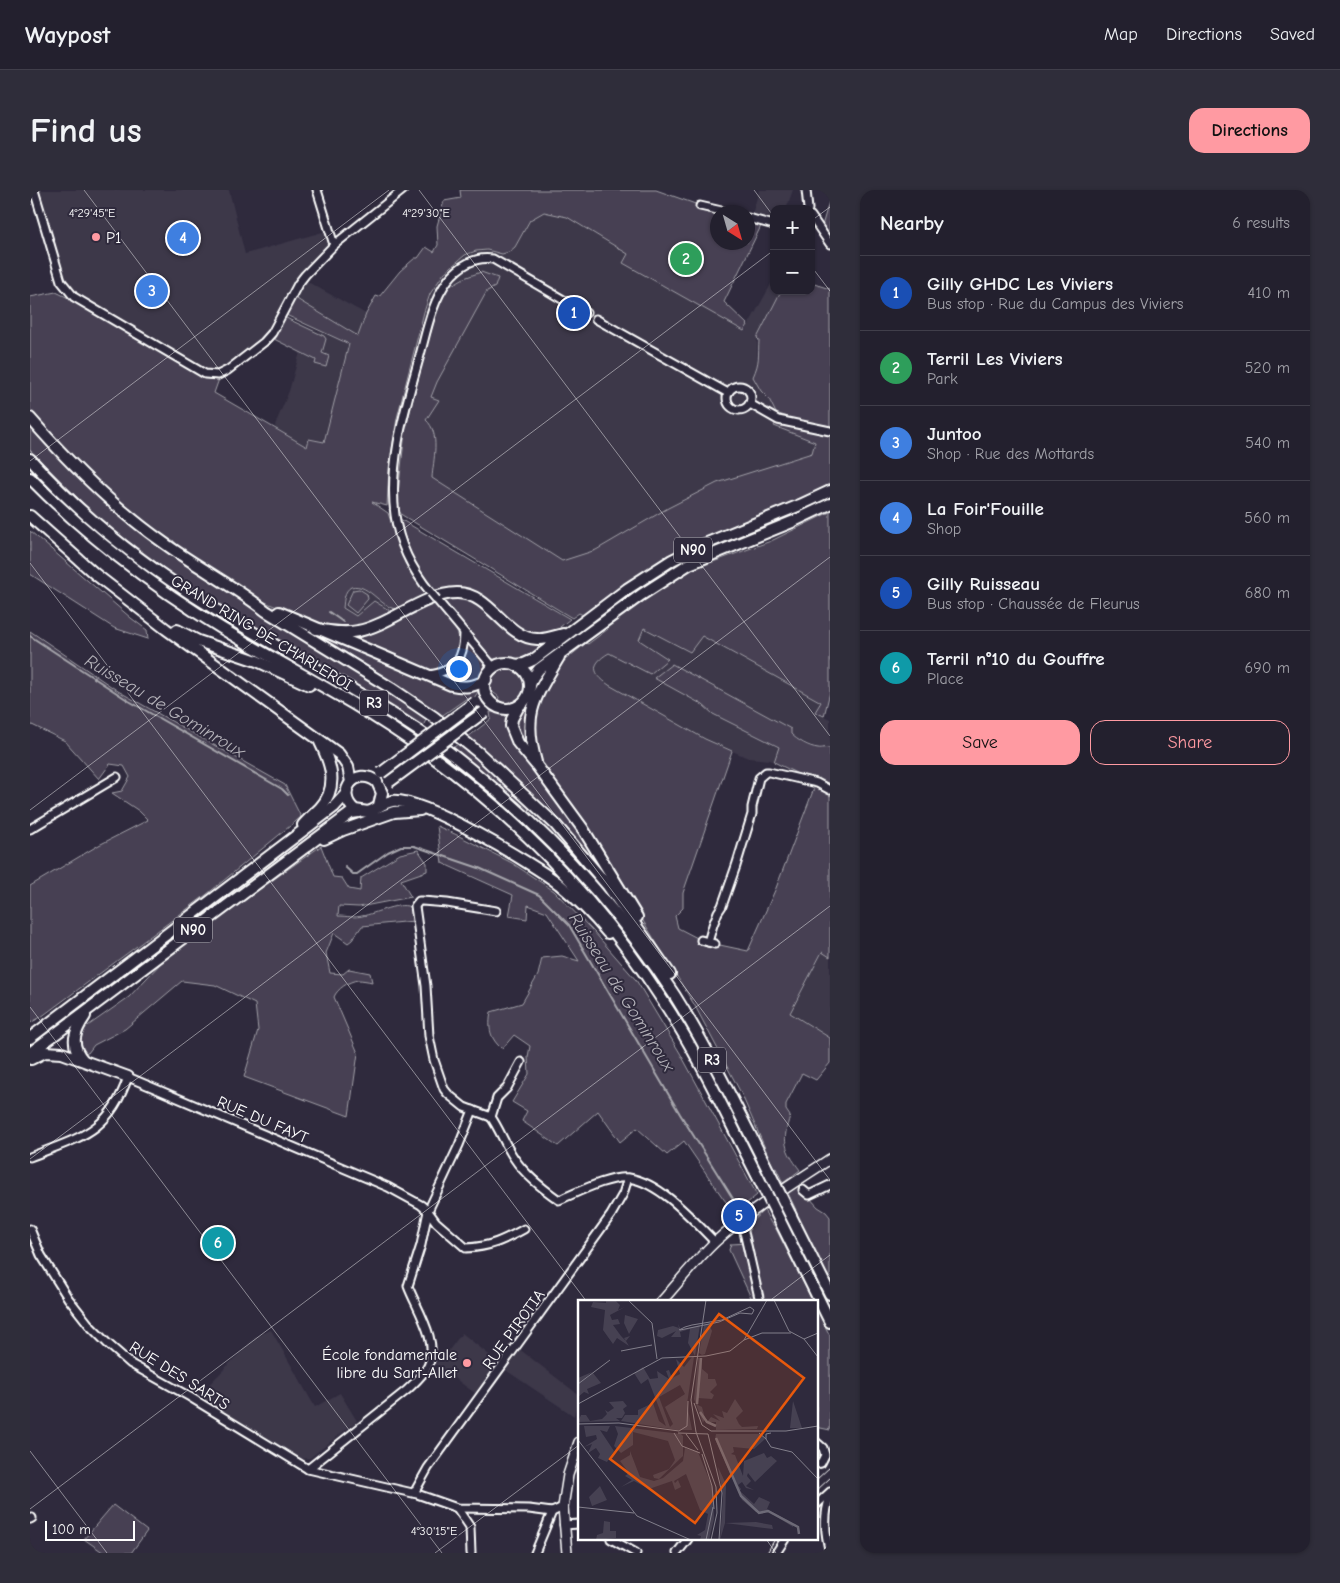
<!DOCTYPE html>
<meta charset="utf-8">
<style>
body{margin:0;font-family:"Comic Neue",sans-serif;background:#2f2d3a;color:#f1f3f6}
.controls{position:absolute;right:15px;top:15px;display:grid;overflow:hidden;border-radius:10px;box-shadow:0 1px 4px #0004}
.controls button{width:45px;height:45px;display:grid;place-items:center;padding:0;border:0;border-bottom:1px solid #403e4a;background:#23202e;color:#f1f3f6;font:25px sans-serif}
.compass{position:absolute;left:680px;top:15px;width:45px;height:45px;border-radius:50%;background:#23202e;box-shadow:0 1px 4px #0004;rotate:143deg}
.scale{position:absolute;left:15px;bottom:12px;width:90px;box-sizing:border-box;padding-left:5px;border:2px solid #fff;border-top:0;font-size:14px;line-height:18px;white-space:nowrap;color:#fff;-webkit-text-stroke:4px #2f2a3d;paint-order:stroke}
.you{position:absolute;left:428px;top:478px;width:18px;height:18px;margin:-12px;border:4px solid #fff;border-radius:50%;background:#1a73e8;box-shadow:0 0 0 8px #1a73e833}
.badge{display:grid;place-items:center;width:32px;height:32px;border-radius:50%;background:#ff9aa2;color:#fff;font-size:16px;font-weight:700}
.pin{position:absolute;translate:-50% -50%;border:2px solid #fff;box-shadow:0 1px 5px #0006}
.list{margin:0;padding:0;list-style:none}
h2{display:flex;justify-content:space-between;align-items:center;height:65px;margin:0;padding:0 20px;font-size:21px}
h2 small{font-size:16px;font-weight:400;color:#a3a3aa}
.list li{display:grid;grid-template-columns:32px 1fr auto;gap:15px;align-items:center;box-sizing:border-box;height:75px;padding:0 20px;border-top:1px solid #403e4a}
.list b{display:block;font-size:19px;white-space:nowrap}
.list p{margin:0;font-size:16px;white-space:nowrap;color:#a3a3aa}
.list em{font-size:16px;font-style:normal;color:#a3a3aa}
.actions{display:flex;gap:10px;padding:15px 20px}
.actions a{flex:1;padding:11px 0;border:1px solid #ff9aa2;border-radius:15px;text-align:center;font-size:18px;color:#ff9aa2}
.actions .main{background:#ff9aa2;color:#111}
.map{position:relative;flex:none;width:800px;height:1363px;overflow:hidden;border-radius:15px}
header{display:flex;align-items:center;gap:30px;box-sizing:border-box;height:70px;padding:0 25px;background:#23202e;border-bottom:1px solid #403e4a}
header strong{font-size:24px}
nav{display:flex;gap:28px;margin-inline-start:auto;font-size:18px}
.intro{display:flex;align-items:center;justify-content:space-between;box-sizing:border-box;height:120px;padding:0 30px}
h1{margin:0;font-size:35px}
.button{padding:12px 22px;border-radius:15px;background:#ff9aa2;color:#111;font-size:18px;font-weight:700}
main{display:flex;gap:30px;padding:0 30px}
aside{flex:1;background:#23202e;border-radius:15px;box-shadow:0 1px 4px #0004}
.map>svg:first-child{display:block}
.built{fill:#3c3749}
.green{fill:#464152;stroke:#a2a0a8}
.lines{fill:none;stroke-linecap:round;stroke-linejoin:round}
.stream{stroke:#a7a6ad;stroke-width:2}
.minor-casing{stroke:#fff;stroke-width:11}
.major-casing{stroke:#fff;stroke-width:12}
.highway-casing{stroke:#fff;stroke-width:14}
.minor{stroke:#2f2a3d;stroke-width:7}
.major{stroke:#2f2a3d;stroke-width:9}
.highway{stroke:#2f2a3d;stroke-width:10}
.tram{stroke:#fff;stroke-width:1}
.minor-bridge-casing{stroke:#fff;stroke-width:11;stroke-linecap:butt}
.highway-bridge-casing{stroke:#fff;stroke-width:14;stroke-linecap:butt}
.minor-bridge{stroke:#2f2a3d;stroke-width:7}
.highway-bridge{stroke:#2f2a3d;stroke-width:10}
.ticks{fill:none;stroke:#fff;stroke-width:1;stroke-opacity:0.45}
.poi-dot{fill:#ff9aa2;stroke:#2f2a3d;stroke-width:2}
.labels{text-anchor:middle;stroke-width:4;stroke-linejoin:round;paint-order:stroke}
.shield{fill:#2f2a3d;stroke:#c1bfc5;stroke-width:1}
.shield-label{font-size:15px;font-weight:bold;fill:#fff}
.poi-label{font-size:16px;fill:#fff;stroke:#2f2a3d;text-anchor:start}
.street-label{font-size:16px;fill:#fff;stroke:#2f2a3d}
.water-label{font-size:18px;font-style:italic;fill:#b6b4bb;stroke:#2f2a3d}
.inset-river{fill:none;stroke:#6d6a77;stroke-width:2.5}
.inset-road{fill:none;stroke:#827f8b;stroke-width:1}
.view{fill:#e8590c;fill-opacity:0.15;stroke:#e8590c;stroke-width:2.5}
.inset-edge{fill:none;stroke:#fff;stroke-width:2.5}
.ticks-label{font-size:12px;text-anchor:middle;fill:#fff;stroke:#2f2a3d;stroke-width:4;stroke-linejoin:round;paint-order:stroke}
</style>
<header>
<strong>Waypost</strong>
<nav><a>Map</a><a>Directions</a><a>Saved</a></nav>
</header>
<div class="intro"><h1>Find us</h1><a class="button">Directions</a></div>
<main>
<div class="map">
<svg width="800" height="1363" viewBox="0 0 800 1363">
<rect width="100%" height="100%" fill="#2f2a3d"/>
<filter id="ink" filterUnits="userSpaceOnUse"><feTurbulence type="fractalNoise" baseFrequency=".02" numOctaves="2"/><feDisplacementMap in="SourceGraphic" scale="10" xChannelSelector="R" yChannelSelector="G"/><feConvolveMatrix kernelMatrix="1 2 1 2 8 2 1 2 1" color-interpolation-filters="sRGB"/></filter>
<g filter="url(#ink)">
<g class="built">
<path d="M0,0H199L215,64L296,41L299,54L267,90L243,136L234,148L194,180L182,184L54,108L39,96L34,88L25,89L0,7Z"/>
<path d="M729,0H763L757,17L760,19H744V35L721,28Z"/>
<path d="M514,22L537,27L599,64L593,73L715,141L744,89V101H751L727,148L728,177L735,206L739,209L746,223L770,231L800,236V296L642,366L613,382L555,426L549,423L542,428L357,315L359,278L367,228L394,122L400,104L414,83L435,65L446,61L457,60L472,64L485,57L500,29Z"/>
<path d="M276,91L336,124L328,146L265,108Z"/>
<path d="M254,127L319,154L298,253L279,249L277,257L246,240L245,235L259,201L270,162L244,149Z"/>
<path d="M325,396L332,397L359,416L372,419L358,426L359,420L344,411L325,426L313,418L317,401L321,397Z"/>
<path d="M614,438L659,462L672,446L791,512L785,522L800,529V559L796,557L787,558L767,549L761,544V539L642,475L625,488L673,515L683,524L749,558L744,572L740,570L718,568L675,549L579,495L566,483L565,479L569,469L579,463L584,466L608,450Z"/>
<path d="M793,761L800,767V848L760,823Z"/>
<path d="M241,1140L285,1217L310,1203L327,1231L280,1268L271,1269L168,1206L226,1146Z"/>
<path d="M432,1143L468,1172L446,1204L405,1174L419,1160Z"/>
<path d="M488,1158L549,1205L544,1226L477,1181L476,1175Z"/>
</g>
<g class="green">
<path d="M430,0H626L688,22V52H718V29L732,34L694,112L718,135L714,141L593,73L598,64L537,27L514,22L500,30L485,57L479,62L472,64L457,60L446,61L435,65L414,83L400,104L394,122L367,228L359,278L357,316L342,312L358,323L375,373L397,407C390,410 380,418 371,419C352,422 340,392 321,397C314,401 314,410 313,418L326,426L344,411L359,420L358,426L335,437L320,439L288,435L226,408L184,384L147,355L143,350H138L130,345L50,277L0,221V107L26,102L109,142L177,183L189,189L184,203L277,257L279,249L294,252L319,154L256,125L265,108L328,146L336,124L346,106L349,107L370,81L385,68H388L396,57L404,62L408,55L407,36L414,11L431,8Z"/>
<path d="M800,8V51L792,36Z"/>
<path d="M451,82L468,88L465,97L457,101L407,192L401,207L409,210L396,230C411,243 403,271 402,288L532,371L566,360L638,318L687,293L782,263L785,252L744,236L746,232L800,239V296L642,366L613,382L555,426L549,423L542,428L372,325L369,321L368,304L375,242L393,169L413,100L434,88Z"/>
<path d="M781,93L800,99V236L770,231L746,223L739,209L731,201L723,187C730,171 728,167 729,150L727,148L751,101H781Z"/>
<path d="M254,127L294,146L296,149L292,163L299,166L296,177L285,174L286,170L244,149Z"/>
<path d="M0,233L45,284L231,425L337,488L397,528L393,536L285,470L166,402L70,330L0,260Z"/>
<path d="M800,305V310L702,353L566,432L561,430L650,368Z"/>
<path d="M800,322V502L794,526L785,522L791,512L672,446L660,462L614,438L609,450L638,469L620,484L579,463C560,474 562,483 579,495L675,549L702,561L653,703V718L645,726L648,738L671,750L685,754L718,761L746,698L786,593L744,572L749,557L683,524L673,515L624,488L642,474L761,539V544C767,550 779,557 788,558C793,559 795,556 800,559V767L792,762L760,823L800,848V873L786,890L772,883L756,914V920L760,926C752,951 754,959 770,980L753,993L746,978L744,979L742,974L711,903L665,816L568,657L507,567L503,548L508,510L525,482L533,472L556,453L558,454L578,439L575,437L624,401L658,381L741,351Z"/>
<path d="M370,329L540,429L530,437L534,440L508,446L494,442L424,398L407,402L404,401C386,378 376,358 370,329Z"/>
<path d="M0,341L101,428L117,440L118,449L84,438L0,384Z"/>
<path d="M329,399L337,404L338,409L326,423L316,415L323,400Z"/>
<path d="M435,405L476,436L516,451L518,454L503,467L490,471L483,469H464L459,467L421,422L411,408Z"/>
<path d="M403,411C415,426 443,451 424,470C415,479 413,479 401,481L315,445Z"/>
<path d="M282,440L384,483L449,499V500L443,510L437,508L410,527C371,496 325,468 283,442Z"/>
<path d="M0,441L88,501L255,595L271,627L176,705L11,827L0,833V696L69,655L118,630L109,621L82,603L92,601L100,587L94,576L80,574L69,589L35,551L0,534Z"/>
<path d="M437,453L455,473L453,487L434,495L406,486L429,474L432,469Z"/>
<path d="M474,479C495,479 504,504 486,511C482,513 477,513 474,514L468,511L469,507C466,504 461,502 460,498C457,489 467,482 474,479Z"/>
<path d="M515,481L497,562L486,536L487,526L502,509L506,497L505,494L509,486Z"/>
<path d="M460,522L482,523L479,533L553,644L586,700L483,589L438,547L461,529Z"/>
<path d="M430,552L463,581L538,654L575,698C527,648 479,598 422,559Z"/>
<path d="M407,636L427,645L482,673L524,701L564,742L606,790L650,863L727,1005L705,1023L693,1008L654,951L637,965L607,938L590,952L568,921L528,956L492,931L497,921L482,912L499,884L498,867L500,856L484,845L472,859C460,848 458,839 461,822L492,813L508,785L512,768L532,766L549,771L517,722L498,715L497,729L479,726L483,705L412,673Z"/>
<path d="M291,656L303,687L312,688L319,699L330,701L331,688L370,664L388,660L397,673V681L371,690L381,707L329,717L309,716L308,726C316,726 325,728 332,726C345,724 371,710 382,718L384,731L332,736L322,750L318,753L304,743L296,763L300,783L313,784L319,779L340,783L342,792C338,791 332,790 328,790C319,791 307,799 304,807L328,863L319,926L214,887L228,840L225,814L185,795L152,791L95,839L64,855L58,863L55,862L49,856L52,840L99,807L132,772L210,713Z"/>
<path d="M767,994L788,1017L796,1022L800,1027V1094L764,1022L766,1020L757,1001Z"/>
<path d="M734,1020L742,1035H744L783,1112H723L699,1060L701,1054L719,1053L717,1036Z"/>
<path d="M786,1118L800,1146V1240L786,1237Z"/>
<path d="M83,1315L117,1341L101,1363H74L54,1349Z"/>
</g>
<g class="lines">
<g class="stream">
<path d="M299,422L313,432"/>
<path d="M0,446L99,511L252,599L258,605"/>
<path d="M315,677L323,684H327L358,662L371,656H384L449,678L509,705L539,735L650,924L712,1023"/>
</g>
<defs>
<g id="minor">
<path d="M4,0L31,91L44,107L175,184L188,185L198,180L234,152L242,143L268,94L275,85L304,55L373,0"/>
<path d="M287,0L304,55"/>
<path d="M776,0L778,19"/>
<path d="M670,16L696,22"/>
<path d="M781,26L800,54"/>
<path d="M718,28L744,35"/>
<path d="M566,129L698,203"/>
<circle cx="709" cy="208" r="12"/>
<path d="M720,214L748,230L800,241"/>
<path d="M401,403C382,380 369,355 365,325C358,271 376,216 390,165C397,139 402,112 418,90C429,76 445,66 463,69L556,123"/>
<path d="M407,410L464,478"/>
<path d="M400,485C426,480 434,469 434,443"/>
<path d="M0,639L87,587"/>
<path d="M671,750L685,754"/>
<path d="M678,752L683,735L688,722L692,716L706,676L722,624V617L729,588L736,582H739L787,593L800,600"/>
<path d="M461,927L434,917L418,904L414,899L404,870L399,846L396,796L385,716L389,711H392L417,713L466,721"/>
<path d="M461,927C470,940 475,955 484,968C495,985 512,998 529,1010C546,1003 581,985 599,988C631,993 663,1030 685,1052"/>
<path d="M461,927L467,908L477,898L491,872"/>
<path d="M0,967C50,947 79,943 98,887L358,997L391,1015L398,1021L406,1032L436,1058C460,1057 474,1050 494,1039"/>
<path d="M773,1000L779,1005L800,995"/>
<path d="M714,1029V1042L730,1112"/>
<path d="M0,1039L11,1065L38,1108L60,1136L77,1153L101,1174L160,1207L278,1279L387,1304L427,1318L499,1319L522,1322"/>
<path d="M786,1252L793,1258L795,1265L791,1273L786,1274"/>
<path d="M278,1279L377,1200C384,1193 393,1186 398,1176C410,1152 386,1118 378,1096L391,1055L398,1021L429,955L443,920"/>
<path d="M384,1303L398,1278L581,1025L593,1004L598,988"/>
<path d="M786,1315L800,1302"/>
<path d="M427,1318L440,1337L441,1363"/>
<path d="M0,1329L2,1328"/>
<path d="M534,1335L549,1334"/>
<path d="M581,1349L606,1363"/>
<path d="M505,1363L522,1322L533,1317"/>
<path d="M647,1363L658,1349"/>
<path d="M746,1363L755,1349"/>
<path d="M800,1363C795,1344 793,1326 800,1307"/>
</g>
<g id="major">
<path d="M631,1112C649,1092 666,1070 685,1052C720,1020 761,995 800,969"/>
<path d="M537,1363L533,1317L538,1285L549,1252"/>
</g>
<g id="highway">
<path d="M0,228C40,274 84,318 134,353C167,377 204,396 236,421L361,498L404,527L449,563L525,634L578,696L640,784"/>
<path d="M0,269C53,328 116,377 183,418C256,464 333,502 404,551C424,565 443,581 462,597C533,658 594,727 645,806C680,862 709,923 739,982"/>
<path d="M0,288C65,354 138,408 218,454C278,488 339,520 395,561C489,629 570,713 633,811C670,867 698,929 729,989"/>
<path d="M0,326L65,384L136,439L309,564L318,577L321,592"/>
<path d="M249,422L421,495C434,498 444,497 456,490"/>
<path d="M286,439C300,441 314,444 328,441C360,435 394,403 427,403C461,403 475,448 507,449C516,450 525,446 533,444"/>
<path d="M147,440L168,451L227,471L279,495"/>
<circle cx="477" cy="496" r="23"/>
<path d="M486,475L494,474L503,470L597,399L642,370L670,356L770,315L800,301"/>
<path d="M500,495L503,487L509,479L611,405L659,374L762,332L800,314"/>
<path d="M489,516L482,529L481,536L488,553L507,576L553,639L607,727"/>
<path d="M506,572C492,523 505,508 529,467"/>
<path d="M349,615L352,603L347,592C326,575 304,603 325,620L338,622C347,619 352,613 362,611C392,607 503,674 529,694C546,708 564,726 578,743"/>
<path d="M273,635C278,629 284,624 290,618C309,597 301,574 290,552"/>
<path d="M294,649L313,640L364,622L390,620"/>
<path d="M0,848L304,617L316,604"/>
<path d="M0,863L321,623L329,622"/>
<path d="M1,869L15,862L32,863L98,887"/>
<path d="M53,870C39,854 45,841 55,826"/>
<path d="M760,1024L800,1104"/>
<path d="M750,1031L800,1132"/>
</g>
</defs>
<use href="#minor" class="minor-casing"/>
<use href="#major" class="major-casing"/>
<use href="#highway" class="highway-casing"/>
<use href="#minor" class="minor"/>
<use href="#major" class="major"/>
<use href="#highway" class="highway"/>
<g class="tram">
<path d="M786,1290L800,1277"/>
<path d="M786,1301L800,1288"/>
<path d="M737,1363L745,1349"/>
</g>
<defs>
<path id="minor-bridge" d="M401,403L407,410"/>
<g id="highway-bridge">
<path d="M351,583L445,512"/>
<path d="M359,592L454,522"/>
<path d="M739,982L760,1024"/>
<path d="M729,989L750,1031"/>
</g>
</defs>
<use href="#minor-bridge" class="minor-bridge-casing"/>
<use href="#highway-bridge" class="highway-bridge-casing"/>
<use href="#minor-bridge" class="minor-bridge"/>
<use href="#highway-bridge" class="highway-bridge"/>
</g>
</g>
<path class="ticks" d="M54,0L800,990M389,0L800,546M724,0L744,27M781,31L800,17M781,76L800,101M0,271L359,0M0,373L557,1112M0,620L744,60M0,817L412,1363M0,969L800,367M738,1112L800,1065M0,1261L77,1363M0,1319L800,716M736,1349L746,1363M405,1363L549,1255"/>
<g class="poi-dot">
<circle cx="66" cy="47" r="5"/>
<circle cx="437" cy="1173" r="5"/>
</g>
<g class="labels">
<g class="shield">
<rect x="644" y="347.5" width="38" height="25" rx="4"/>
<rect x="330" y="500.5" width="28" height="25" rx="4"/>
<rect x="144" y="727.5" width="38" height="25" rx="4"/>
<rect x="668" y="857.5" width="28" height="25" rx="4"/>
</g>
<g class="shield-label">
<text x="663" y="365">N90</text>
<text x="344" y="518">R3</text>
<text x="163" y="745">N90</text>
<text x="682" y="875">R3</text>
</g>
<g class="poi-label">
<text x="76" y="53">P1</text>
<text x="427" y="1170" text-anchor="end">École fondamentale<tspan x="427" dy="18">libre du Sart-Allet</tspan></text>
</g>
<g class="street-label">
<text transform="translate(232 442) rotate(31)" y="6">GRAND RING DE CHARLEROI</text>
<text transform="translate(233 929) rotate(23)" y="6">RUE DU FAYT</text>
<text transform="translate(483 1139) rotate(-54)" y="6">RUE PIROTIA</text>
<text transform="translate(150 1185) rotate(32)" y="6">RUE DES SARTS</text>
</g>
<g class="water-label">
<text transform="translate(135 516) rotate(31)" y="6">Ruisseau de Gominroux</text>
<text transform="translate(592 802) rotate(58)" y="6">Ruisseau de Gominroux</text>
</g>
</g>
<g transform="translate(548 1110)">
<rect width="240" height="240" fill="#2f2a3d"/>
<path d="M28,0H37L42,5L40,10L47,7L32,15L34,20L40,19L42,24L35,25L43,36L48,41L46,38L52,36L48,41L51,46L39,38L35,44L25,30L27,10L13,7L15,2L28,3ZM47,15L60,19L51,34L46,23ZM100,24L103,30L122,25L117,56L110,43L112,29L102,32L103,37H93L98,31L84,38L79,36L80,30L95,26L101,28ZM131,24L134,31L127,54L124,55L121,53L126,25ZM114,57H116L109,104L114,130H98L43,121L47,115H60V110L75,103L81,121L88,126L70,79L63,84L56,73L65,67L72,79L80,78L79,71L91,79L88,71L91,70L94,78L102,74L98,59L106,67ZM102,85L107,94L87,107L95,124L92,127L81,97ZM120,58H124V69L130,74V79H137L139,85L132,92L136,95L134,99L120,98V105L124,107L127,118L125,123L116,99ZM14,72L6,80L15,73L23,83L9,89L11,94L6,92L0,97V78ZM157,99L165,111L158,118L161,124L164,127L180,126L179,129L138,130V122H129L133,117L142,121L135,114L146,118L144,111L149,113ZM45,101L49,106L45,109L47,113L44,118H38L42,121L0,122L3,115H8L12,121L24,119L29,114L27,110L30,112L36,108L31,102ZM215,101L224,128H212ZM6,126H32L29,132L22,130L36,151L29,162L20,158L22,154L18,148L10,153L14,144L6,147L19,139L18,135L8,137ZM37,126L103,134L105,136V156L81,179L76,178L75,175L91,169L97,160L90,141L55,132V145L43,153L36,146L40,134ZM138,134H182L187,139L176,149L155,147L156,152L153,154L157,155L165,176L166,161L186,153L189,158L193,156L199,161L177,182L170,173L169,176L173,181L168,186L176,190L168,188L164,182L160,185L163,189L162,191L176,204L181,197L192,202L189,209L216,224L215,227L191,212H178L164,200L137,139ZM107,148L120,152L135,189L136,219L131,240H122L123,236L119,235L127,230L130,214L122,210L108,174L96,181L97,183L100,180L103,187L97,190L94,181L71,189L56,181L43,187L54,180L47,176L51,173L42,161L52,155V151L62,177L76,181L85,178L105,161ZM140,167L148,184L147,223L178,222L194,225L195,229L147,223L142,240L145,197ZM22,186L29,200L14,206L11,197ZM26,221L32,222V231H38V238L18,240L19,235L25,233Z" fill="#464152" fill-rule="evenodd"/>
<path class="inset-river" d="M119,104L123,58M122,112L129,122L138,126M138,138L163,196L181,213L190,211L220,227L221,234"/>
<path class="inset-road" d="M50,0L74,23L79,59M128,0L113,100L118,132L138,187L139,213L133,240M196,0L211,31L226,39L240,57M101,30L107,27L114,25L144,20L172,7L176,10L174,14L162,13L141,22L102,30M226,39L240,33M166,40L184,33H213M43,51L74,45M0,84L32,60M116,103L124,125L133,131H208L240,126M0,104L84,58L128,56L152,51L166,40L189,0M0,124L41,123L101,131L109,126L110,101M96,133L104,146L122,153M100,133L130,134M181,133L188,139V134L193,133M108,134L120,150M130,134L144,193L141,240M188,139L193,147L214,152L240,179M0,140L59,216L113,240M124,154L134,186L136,209M0,207L56,213M128,240L135,207"/>
<path class="view" d="M141,14L226,78L117,223L32,159Z"/>
<rect width="240" height="240" class="inset-edge"/>
</g>
<g class="ticks-label">
<text x="62" y="27">4°29'45"E</text>
<text x="396" y="27">4°29'30"E</text>
<text x="404" y="1345">4°30'15"E</text>
</g>
</svg>
<div class="controls">
<button>+</button>
<button>−</button>
</div>
<svg class="compass" viewBox="-18 -18 36 36"><path d="M0-13l5 13h-10z" fill="#e53935"/><path d="M0 13l5-13h-10z" fill="#a3a3aa"/></svg>
<div class="scale">100 m</div>
<div class="you"></div>
<div class="pin badge" style="left:544px;top:123px;background:#1a4fb4">1</div>
<div class="pin badge" style="left:656px;top:69px;background:#2e9e5b">2</div>
<div class="pin badge" style="left:122px;top:101px;background:#3f7fe0">3</div>
<div class="pin badge" style="left:153px;top:48px;background:#3f7fe0">4</div>
<div class="pin badge" style="left:709px;top:1026px;background:#1a4fb4">5</div>
<div class="pin badge" style="left:188px;top:1053px;background:#0f9aa8">6</div>
</div>
<aside>
<h2>Nearby<small>6 results</small></h2>
<ul class="list">
<li><span class="badge" style="background:#1a4fb4">1</span><div><b>Gilly GHDC Les Viviers</b><p>Bus stop · Rue du Campus des Viviers</p></div><em>410 m</em></li>
<li><span class="badge" style="background:#2e9e5b">2</span><div><b>Terril Les Viviers</b><p>Park</p></div><em>520 m</em></li>
<li><span class="badge" style="background:#3f7fe0">3</span><div><b>Juntoo</b><p>Shop · Rue des Mottards</p></div><em>540 m</em></li>
<li><span class="badge" style="background:#3f7fe0">4</span><div><b>La Foir'Fouille</b><p>Shop</p></div><em>560 m</em></li>
<li><span class="badge" style="background:#1a4fb4">5</span><div><b>Gilly Ruisseau</b><p>Bus stop · Chaussée de Fleurus</p></div><em>680 m</em></li>
<li><span class="badge" style="background:#0f9aa8">6</span><div><b>Terril n°10 du Gouffre</b><p>Place</p></div><em>690 m</em></li>
</ul>
<div class="actions"><a class="main">Save</a><a>Share</a></div>
</aside>
</main>
